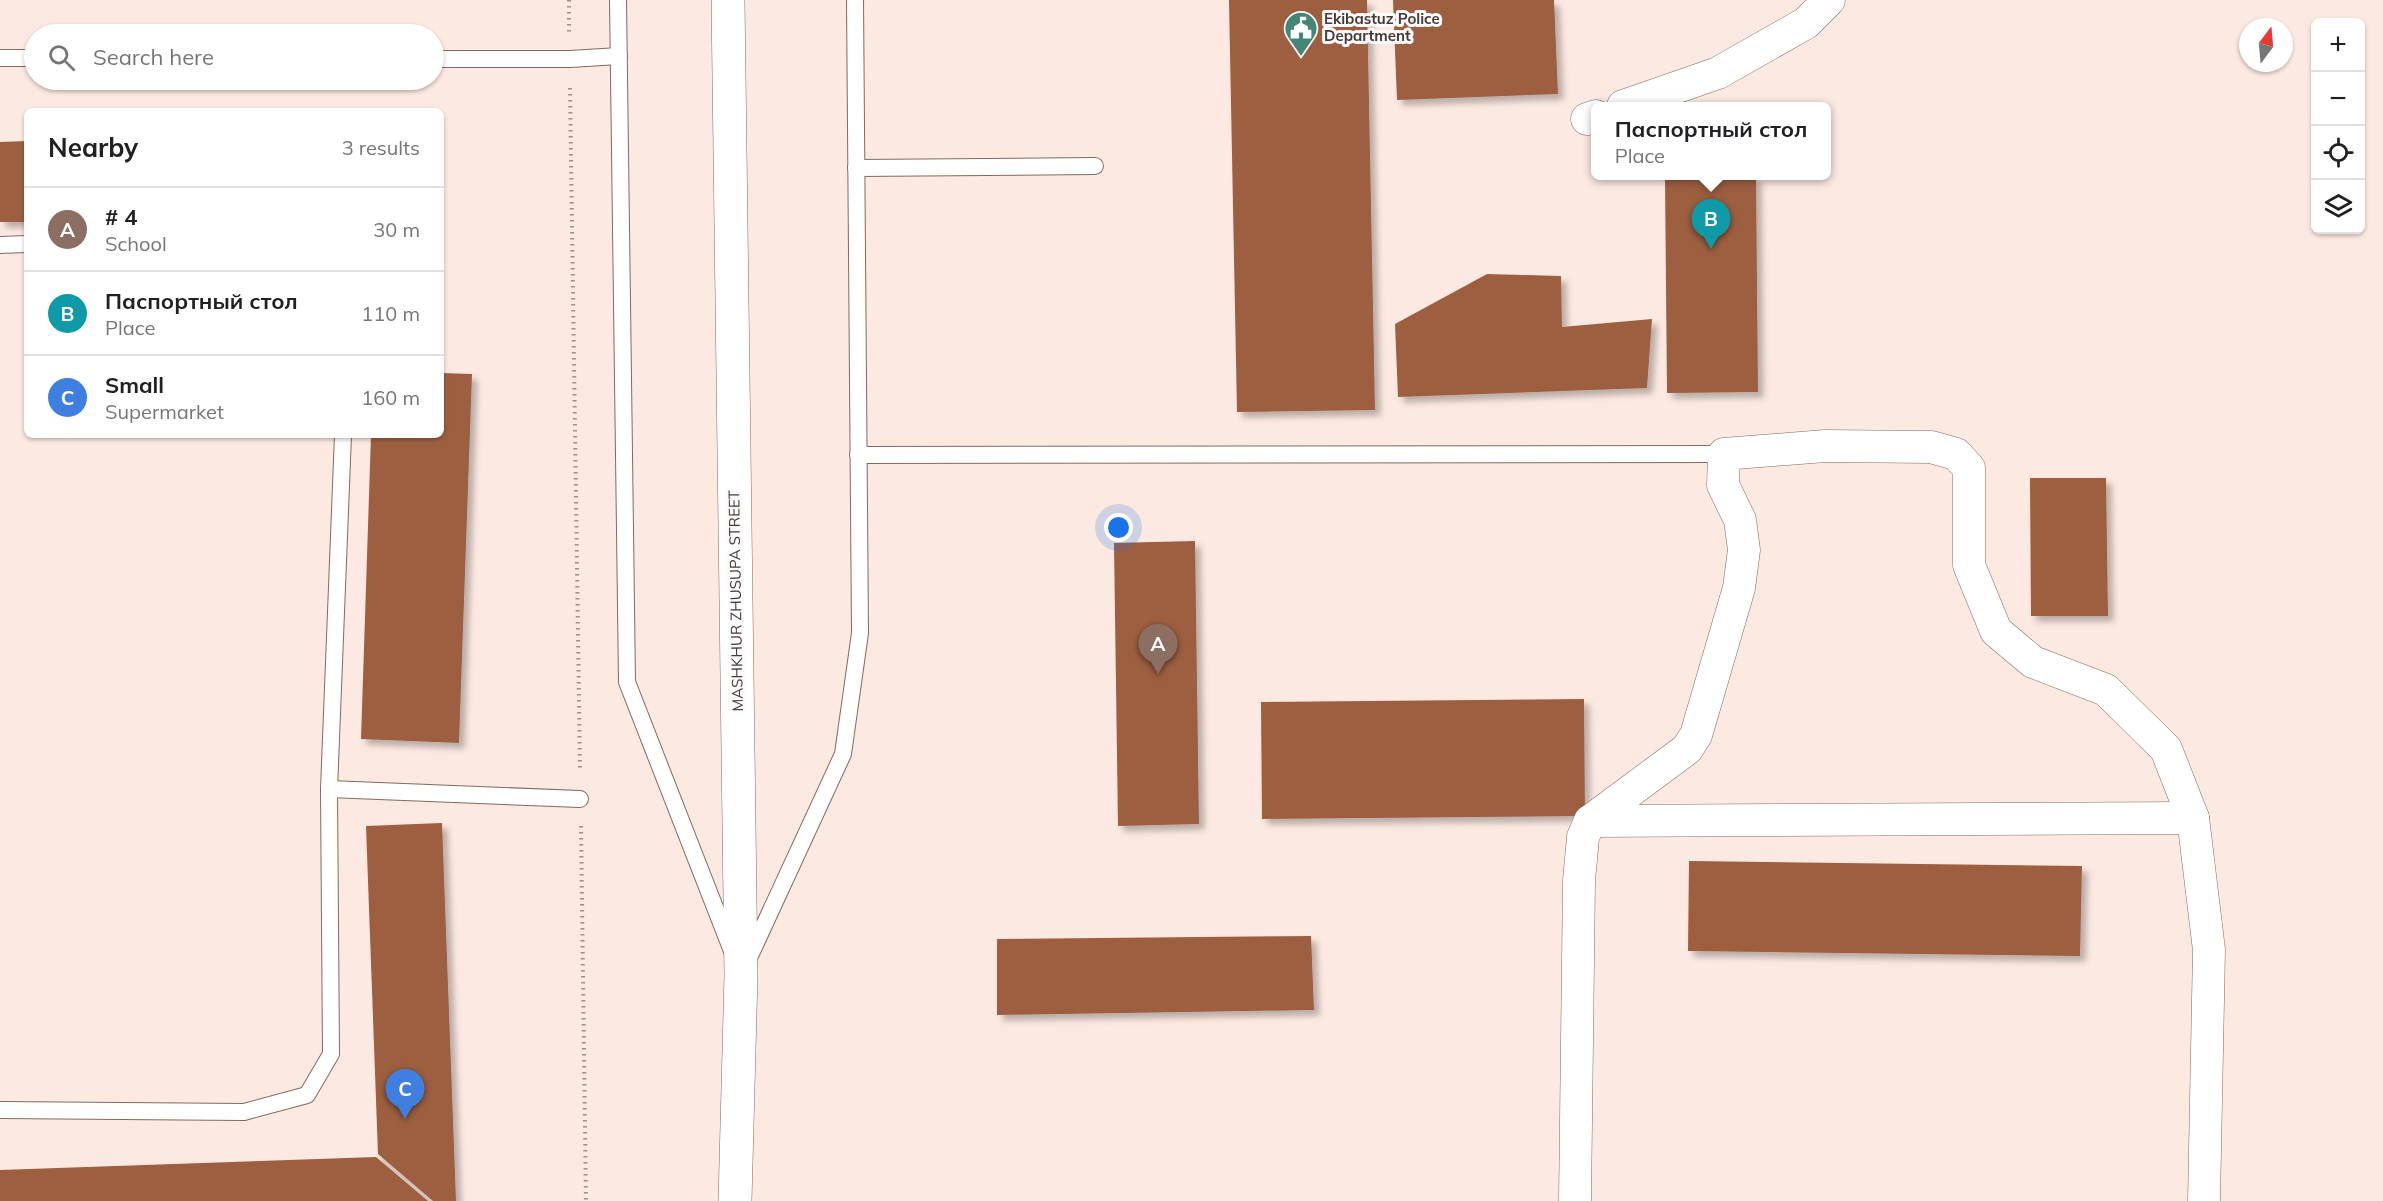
<!DOCTYPE html>
<meta charset="utf-8">
<style>
body{margin:0;font-family:Mulish,sans-serif;background:#f6f6f6;color:#202124}
.controls{position:absolute;right:18px;top:18px;display:grid;overflow:hidden;border-radius:9px;box-shadow:0 2px 4px #0004}
.controls button{width:54px;height:54px;display:grid;place-items:center;padding:0;border:0;border-bottom:2px solid #e0e0e0;background:#fff;color:#202124;font:30px sans-serif}
.compass{position:absolute;left:2239px;top:18px;width:54px;height:54px;border-radius:50%;background:#fff;box-shadow:0 2px 4px #0004;rotate:16deg}
.you{position:absolute;left:1119px;top:528px;width:21px;height:21px;margin:-15px;border:4px solid #fff;border-radius:50%;background:#1a73e8;box-shadow:0 0 0 9px #1a73e833}
.badge{display:grid;place-items:center;width:39px;height:39px;border-radius:50%;background:#1a73e8;color:#fff;font-size:20px;font-weight:700}
.pin{position:absolute;translate:-50% -50px;filter:drop-shadow(0 2px 3px #0008)}
.pin::after{content:'';position:absolute;top:32px;width:21px;height:18px;background:inherit;clip-path:polygon(0 0,100% 0,50% 100%)}
.popup{position:absolute;left:1591px;top:102px;width:240px;height:78px;box-sizing:border-box;display:grid;place-content:center;border-radius:9px;background:#fff;filter:drop-shadow(0 2px 4px #0005);font-size:20px;white-space:nowrap;color:#757577}
.popup b{font-size:22px;color:#202124}
.popup::after{content:'';position:absolute;left:50%;top:100%;margin-left:-12px;border:12px solid transparent;border-top-color:#fff}
.list{margin:0;padding:0;list-style:none}
h2{display:flex;justify-content:space-between;align-items:center;height:78px;margin:0;padding:0 24px;font-size:26px}
h2 small{font-size:20px;font-weight:400;color:#757577}
.list li{display:grid;grid-template-columns:39px 1fr auto;gap:18px;align-items:center;box-sizing:border-box;height:84px;padding:0 24px;border-top:2px solid #e0e0e0}
.list b{display:block;font-size:22px;white-space:nowrap}
.list p{margin:0;font-size:20px;white-space:nowrap;color:#757577}
.list em{font-size:20px;font-style:normal;color:#757577}
.icon{flex:none;width:33px;height:33px;fill:none;stroke:currentColor;stroke-width:2;stroke-linecap:round;stroke-linejoin:round}
.map{position:relative;flex:none;width:2383px;height:1201px;overflow:hidden}
.search{position:absolute;background:#fff;box-shadow:0 2px 4px #0004;left:24px;top:24px;width:420px;height:66px;display:flex;align-items:center;gap:15px;box-sizing:border-box;padding:0 21px;border-radius:33px;color:#757577;font-size:22px}
.panel{position:absolute;background:#fff;box-shadow:0 2px 4px #0004;left:24px;top:108px;width:420px;height:330px;border-radius:9px}
.map>svg:first-child{display:block}
.building{fill:#9d5e41;filter:url(#shadow)}
.lines{fill:none;stroke-linecap:round;stroke-linejoin:round}
.lane-casing{stroke:#836a5e;stroke-width:18}
.street-casing{stroke:#836a5e;stroke-width:33}
.secondary-casing{stroke:#836a5e;stroke-width:34}
.path{stroke:#9e8f89;stroke-width:4;stroke-dasharray:1.5 4.5;stroke-linecap:butt}
.lane{stroke:#fff;stroke-width:16}
.street{stroke:#fff;stroke-width:32}
.secondary{stroke:#fff;stroke-width:33}
.labels{text-anchor:middle;stroke-width:6;stroke-linejoin:round;paint-order:stroke}
.poi-label{font-size:15px;font-weight:bold;fill:#443934;stroke:#fbfbfb;text-anchor:start}
.street-label{font-size:15px;fill:#443934;stroke:#fbfbfb}
</style>
<div class="map">
<svg width="2383" height="1201" viewBox="0 0 2383 1201">
<defs>
<filter id="shadow"><feDropShadow dx="5.5" dy="5.5" stdDeviation="3" flood-color="#0004"/></filter>
</defs>
<rect width="100%" height="100%" fill="#fce9e2"/>
<g class="building">
<path d="M1229,0H1367L1375,410L1237,412Z"/>
<path d="M1393,0H1554L1558,94L1397,100Z"/>
<path d="M27,141V222H0V142Z"/>
<path d="M1665,176H1756L1758,392L1667,393Z"/>
<path d="M1487,274L1561,276L1562,327L1652,319L1647,388L1398,397L1395,324Z"/>
<path d="M441,373L472,374L459,743L361,739L371,435H441Z"/>
<path d="M2030,478H2106L2108,616H2031Z"/>
<path d="M1195,541L1199,824L1118,826L1114,543Z"/>
<path d="M1584,699L1585,816L1262,819L1261,702Z"/>
<path d="M442,823L456,1201H433L378,1154L366,826Z"/>
<path d="M1689,861L2082,866L2080,956L1688,951Z"/>
<path d="M1311,936L1314,1010L997,1015V939Z"/>
<path d="M376,1157L428,1201H0V1170Z"/>
</g>
<g class="lines">
<defs>
<g id="lane">
<path d="M618,0L627,682L732,951"/>
<path d="M0,58H34"/>
<path d="M434,59H570L619,56"/>
<path d="M856,168L1095,166"/>
<path d="M0,245L27,244"/>
<path d="M858,455L1724,454"/>
<path d="M329,789L580,799"/>
<path d="M748,960L843,754L860,633L855,0"/>
<path d="M0,1110L244,1112L307,1095L331,1054L329,789L343,435"/>
</g>
<g id="street">
<path d="M1623,106L1718,73L1806,23L1829,0"/>
<path d="M1587,119L1596,116"/>
<path d="M1590,821L2193,818"/>
<path d="M1575,1201L1579,881L1583,837L1590,821L1687,749L1696,735L1739,588L1744,550L1740,520L1723,485L1724,454L1825,446L1931,447L1956,454L1969,468V565L1996,631L2033,662L2106,690L2166,749L2193,818L2209,950L2204,1201"/>
</g>
<path id="secondary" d="M728,0L741,975L735,1201"/>
</defs>
<use href="#lane" class="lane-casing"/>
<use href="#street" class="street-casing"/>
<use href="#secondary" class="secondary-casing"/>
<g class="path">
<path d="M569,0V32"/>
<path d="M570,88L580,770"/>
<path d="M581,826L586,1201"/>
</g>
<use href="#lane" class="lane"/>
<use href="#street" class="street"/>
<use href="#secondary" class="secondary"/>
</g>
<defs>
<symbol id="civic-pin" viewBox="-11 -11 22 30"><path d="M0 17L-7.5 6A9.5 9.5 0 1 1 7.5 6Z" fill="#448677" stroke="#fbfbfb"/><path d="M-.6-6.5H3V-4.5H.6V-3L4-1V1h2V6H-6V1h2V-1L-.6-3ZM-1.2 2.5V6h2.4V2.5Z" fill="#fff"/></symbol>
</defs>
<g fill-rule="evenodd">
<use href="#civic-pin" x="1282" y="9" width="38" height="52"/>
</g>
<g class="labels">
<g class="poi-label">
<text x="1324" y="24">Ekibastuz Police<tspan x="1324" dy="17">Department</tspan></text>
</g>
<g class="street-label">
<text transform="translate(736 601) rotate(-91)" y="5">MASHKHUR ZHUSUPA STREET</text>
</g>
</g>
</svg>
<div class="controls">
<button>+</button>
<button>−</button>
<button><svg class="icon" aria-label="locate" viewBox="0 0 24 24"><circle cx="12" cy="12" r="6"/><path d="M12 2v4M12 18v4M2 12h4M18 12h4"/></svg></button>
<button><svg class="icon" aria-label="layers" viewBox="0 0 24 24"><path d="M12 4l9 5-9 5-9-5zM3 14l9 5 9-5"/></svg></button>
</div>
<svg class="compass" viewBox="-18 -18 36 36"><path d="M0-13l5 13h-10z" fill="#e53935"/><path d="M0 13l5-13h-10z" fill="#757577"/></svg>
<div class="you"></div>
<div class="pin badge" style="left:1158px;top:674px;background:#8d6e63">A</div>
<div class="pin badge" style="left:1711px;top:249px;background:#0f9aa8">B</div>
<div class="popup"><b>Паспортный стол</b>Place</div>
<div class="pin badge" style="left:405px;top:1119px;background:#3f7fe0">C</div>
<div class="search"><svg class="icon" aria-label="search" viewBox="0 0 24 24"><circle cx="10" cy="10" r="6"/><path d="M15 15l6 6"/></svg>Search here</div>
<section class="panel">
<h2>Nearby<small>3 results</small></h2>
<ul class="list">
<li><span class="badge" style="background:#8d6e63">A</span><div><b># 4</b><p>School</p></div><em>30 m</em></li>
<li><span class="badge" style="background:#0f9aa8">B</span><div><b>Паспортный стол</b><p>Place</p></div><em>110 m</em></li>
<li><span class="badge" style="background:#3f7fe0">C</span><div><b>Small</b><p>Supermarket</p></div><em>160 m</em></li>
</ul>
</section>
</div>
